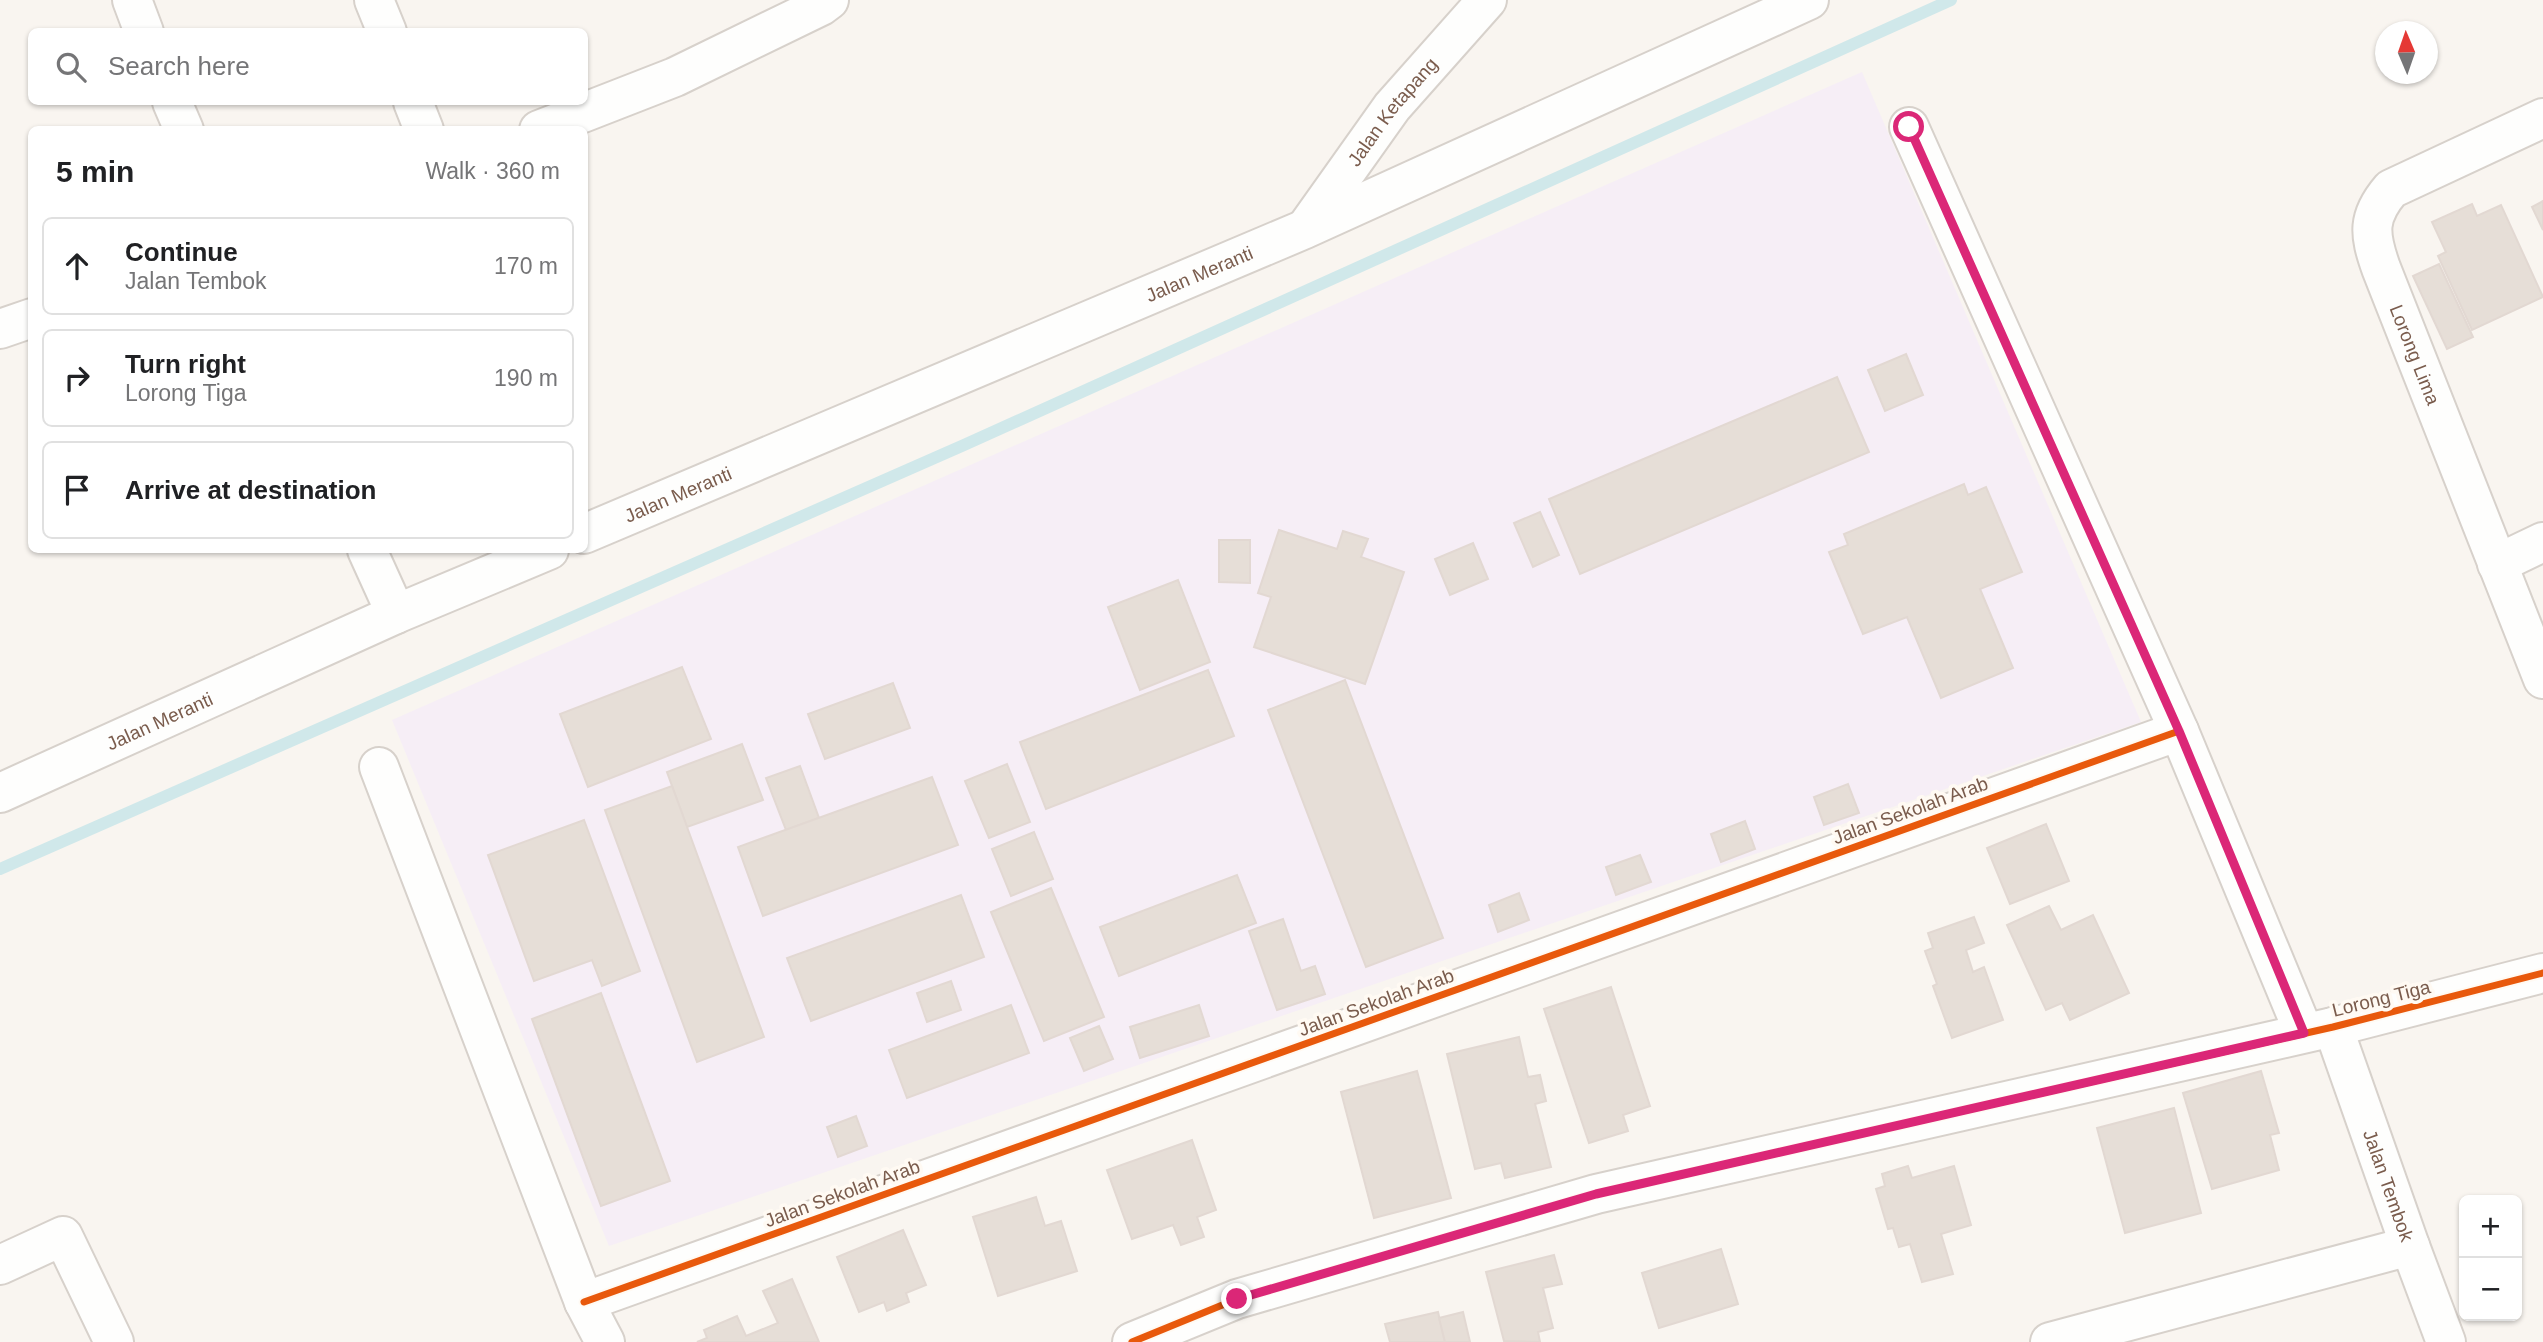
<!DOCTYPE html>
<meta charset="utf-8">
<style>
body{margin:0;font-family:Arial,sans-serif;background:#f2f2f2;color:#202124}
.controls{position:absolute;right:21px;bottom:21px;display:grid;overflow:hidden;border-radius:10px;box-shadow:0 2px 5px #0004}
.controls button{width:63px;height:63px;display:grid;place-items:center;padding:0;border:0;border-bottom:2px solid #e0e0e0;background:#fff;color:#202124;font:35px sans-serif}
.compass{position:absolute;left:2375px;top:21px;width:63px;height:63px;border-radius:50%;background:#fff;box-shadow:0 2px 5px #0004;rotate:358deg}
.stop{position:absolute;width:21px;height:21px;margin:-16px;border:5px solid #db2777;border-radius:50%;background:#fff}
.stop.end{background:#db2777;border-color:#fff;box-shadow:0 2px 7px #0008}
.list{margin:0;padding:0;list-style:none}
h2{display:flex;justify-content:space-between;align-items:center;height:91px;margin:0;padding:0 28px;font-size:30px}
h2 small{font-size:23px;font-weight:400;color:#757577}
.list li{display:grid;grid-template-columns:46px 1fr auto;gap:21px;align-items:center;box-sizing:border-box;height:98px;margin:0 14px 14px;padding:0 14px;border:2px solid #e0e0e0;border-radius:10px}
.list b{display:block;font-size:26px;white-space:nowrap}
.list p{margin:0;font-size:23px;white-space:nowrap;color:#757577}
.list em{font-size:23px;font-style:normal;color:#757577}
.icon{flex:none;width:38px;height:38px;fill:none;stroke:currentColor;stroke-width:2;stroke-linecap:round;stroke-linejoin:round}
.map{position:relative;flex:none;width:2543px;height:1342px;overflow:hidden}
.search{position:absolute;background:#fff;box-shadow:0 2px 5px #0004;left:28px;top:28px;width:560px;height:77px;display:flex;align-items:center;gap:18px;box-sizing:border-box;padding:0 24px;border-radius:10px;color:#757577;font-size:26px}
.panel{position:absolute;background:#fff;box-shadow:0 2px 5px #0004;left:28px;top:126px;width:560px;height:427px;border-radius:10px}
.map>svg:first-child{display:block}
.education{fill:#f6eef6}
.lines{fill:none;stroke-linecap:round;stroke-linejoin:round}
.stream{stroke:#d0e8ea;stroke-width:12}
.building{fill:#e6ded7;stroke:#e2d8d2;stroke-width:2}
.minor-casing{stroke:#d7d1cb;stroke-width:42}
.minor{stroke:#fefefd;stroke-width:38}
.cycleway-casing{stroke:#fffaf3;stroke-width:11}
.cycleway{stroke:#e8590c;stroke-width:7}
.route{stroke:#db2777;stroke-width:9}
.labels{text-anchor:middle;stroke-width:7;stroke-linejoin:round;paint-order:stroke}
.street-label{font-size:19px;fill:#7a5c4d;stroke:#fffaf3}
</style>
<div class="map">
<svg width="2543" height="1342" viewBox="0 0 2543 1342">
<rect width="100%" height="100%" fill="#f9f5f0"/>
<path class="education" d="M1862,72L2141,722L609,1246L392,720Z"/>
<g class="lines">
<path class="stream" d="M0,869L964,445L1951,0"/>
</g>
<g class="building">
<path d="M2543,201V230L2532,207Z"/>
<path d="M2472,204L2477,216L2501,205L2543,297L2472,330L2438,256L2446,252L2432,222Z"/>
<path d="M2439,264L2473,337L2447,349L2413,276Z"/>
<path d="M1906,354L1923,395L1885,411L1868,370Z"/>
<path d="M1837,377L1869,452L1580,574L1549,499Z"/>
<path d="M1964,484L1968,495L1986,487L2022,572L1980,589L2013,668L1941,698L1907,617L1863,634L1829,552L1848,545L1844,534Z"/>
<path d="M1540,512L1559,555L1533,567L1514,523Z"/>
<path d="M1279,530L1337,549L1343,531L1368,539L1361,557L1404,572L1365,684L1254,647L1271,597L1258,593Z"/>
<path d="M1219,540H1250V583L1219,582Z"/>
<path d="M1473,543L1488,579L1450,595L1435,559Z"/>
<path d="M1178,580L1210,662L1140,690L1108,607Z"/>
<path d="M682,667L711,739L588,787L560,714Z"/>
<path d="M1208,670L1234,736L1046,809L1020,742Z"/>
<path d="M1345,680L1443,938L1366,967L1268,710Z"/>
<path d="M893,683L910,728L825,759L808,714Z"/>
<path d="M742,744L763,800L687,827L667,772Z"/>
<path d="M1007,764L1030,822L989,838L965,781Z"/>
<path d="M800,766L819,818L786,830L766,778Z"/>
<path d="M932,777L958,845L763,916L738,847Z"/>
<path d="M1848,784L1859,813L1824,825L1814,797Z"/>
<path d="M672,786L764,1037L697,1062L605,810Z"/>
<path d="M584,820L640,971L602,986L592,960L534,981L488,855Z"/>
<path d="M1745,821L1755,849L1721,862L1711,834Z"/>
<path d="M2046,824L2069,881L2010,904L1987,848Z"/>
<path d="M1034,832L1053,879L1011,896L992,849Z"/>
<path d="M1640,855L1651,882L1616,895L1606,867Z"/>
<path d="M1237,875L1256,923L1119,976L1100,927Z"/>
<path d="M1051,888L1104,1017L1044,1041L991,912Z"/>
<path d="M1519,893L1529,920L1498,932L1489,905Z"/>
<path d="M961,895L984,957L811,1021L787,958Z"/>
<path d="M2049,906L2061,930L2093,915L2129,993L2070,1020L2062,1003L2046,1010L2007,925Z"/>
<path d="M1974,917L1984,943L1966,950L1973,972L1984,967L2003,1020L1952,1038L1933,986L1937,984L1925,951L1933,948L1928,933Z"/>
<path d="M1283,919L1301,971L1315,966L1325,994L1277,1010L1249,931Z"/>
<path d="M951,981L961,1010L927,1022L917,993Z"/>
<path d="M1611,987L1650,1106L1623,1115L1628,1131L1589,1143L1544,1009Z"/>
<path d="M601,993L670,1181L601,1206L532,1019Z"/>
<path d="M1011,1005L1029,1053L907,1098L889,1050Z"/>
<path d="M1199,1005L1209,1036L1140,1058L1130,1027Z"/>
<path d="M1099,1026L1113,1059L1084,1071L1070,1038Z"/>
<path d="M1519,1037L1528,1077L1540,1075L1546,1101L1535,1104L1551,1167L1505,1178L1501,1163L1475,1169L1447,1054Z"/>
<path d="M1417,1071L1451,1198L1374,1218L1341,1092Z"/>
<path d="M2261,1071L2279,1133L2270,1135L2279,1170L2212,1189L2183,1093Z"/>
<path d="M2174,1108L2201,1213L2125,1233L2097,1128Z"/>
<path d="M856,1116L867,1146L838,1157L827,1127Z"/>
<path d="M1192,1140L1216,1210L1197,1217L1204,1237L1181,1245L1173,1225L1132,1239L1107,1170Z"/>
<path d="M1908,1166L1912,1178L1954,1166L1971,1225L1941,1234L1953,1274L1922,1282L1910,1244L1899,1247L1893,1228L1888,1229L1876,1189L1885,1186L1882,1174Z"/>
<path d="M1036,1197L1045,1226L1061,1221L1077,1271L998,1296L973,1217Z"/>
<path d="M903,1230L926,1285L906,1293L909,1302L887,1311L884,1302L859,1312L837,1257Z"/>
<path d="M1721,1249L1738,1304L1659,1328L1642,1273Z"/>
<path d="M1554,1255L1562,1284L1543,1288L1553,1328L1538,1332L1540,1342L1504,1341L1486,1272Z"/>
<path d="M792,1279L819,1342H697L707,1338L704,1330L737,1316L746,1336L778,1323L763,1291Z"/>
<path d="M1438,1312L1445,1342H1390L1385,1324Z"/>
<path d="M1463,1312L1470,1342H1445L1439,1318Z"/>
</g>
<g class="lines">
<defs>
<g id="minor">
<path d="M132,0L144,32"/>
<path d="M374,0L387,32"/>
<path d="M172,102L184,130"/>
<path d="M413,102L424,130"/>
<path id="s1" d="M2543,118L2391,189C2367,217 2369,234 2381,268L2543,679"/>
<path d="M1909,127L2179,731L2304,1033"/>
<path d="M539,130L675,77L821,6L829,0"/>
<path id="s2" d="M1306,228L1392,107L1487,0"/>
<path d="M0,329L32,318"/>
<path id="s3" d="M584,534L1305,229L1809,0"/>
<path d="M367,550L396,614"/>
<path d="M2497,564L2543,542"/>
<path d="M379,767L584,1302L605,1342"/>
<path id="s4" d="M0,793L396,614L549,550"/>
<path id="s5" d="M2333,1027L2410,1246L2446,1342"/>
<path d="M0,1265L63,1236L114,1342"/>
<path d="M584,1302L2179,731"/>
<path d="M1132,1342L1237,1299L1596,1194L2333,1027L2543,973"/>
<path d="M2050,1342L2410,1246"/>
</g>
</defs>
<use href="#minor" class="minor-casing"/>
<use href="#minor" class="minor"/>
<defs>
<g id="cycleway">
<path d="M584,1302L2179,731"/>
<path d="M1132,1342L1237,1299L1596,1194L2333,1027L2543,973"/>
</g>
</defs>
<use href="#cycleway" class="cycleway-casing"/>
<use href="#cycleway" class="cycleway"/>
</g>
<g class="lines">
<path class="route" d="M1237,1299L1596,1194L2304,1033L2179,731L1909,127"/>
</g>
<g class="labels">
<g class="street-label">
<text dy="7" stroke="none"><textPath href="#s2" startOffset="145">Jalan Ketapang</textPath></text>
<text dy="7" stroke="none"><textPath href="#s3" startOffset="668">Jalan Meranti</textPath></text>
<text dy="7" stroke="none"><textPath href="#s1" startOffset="346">Lorong Lima</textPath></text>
<text dy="7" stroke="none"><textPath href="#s3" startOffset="102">Jalan Meranti</textPath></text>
<text dy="7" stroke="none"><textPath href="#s4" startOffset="175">Jalan Meranti</textPath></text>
<text transform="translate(1910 810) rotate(-20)" y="7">Jalan Sekolah Arab</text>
<text transform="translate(2381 998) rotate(-14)" y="7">Lorong Tiga</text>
<text transform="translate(1376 1002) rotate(-20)" y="7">Jalan Sekolah Arab</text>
<text dy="7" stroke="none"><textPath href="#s5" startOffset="168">Jalan Tembok</textPath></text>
<text transform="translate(842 1193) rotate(-20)" y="7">Jalan Sekolah Arab</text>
</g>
</g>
</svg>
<div class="controls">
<button>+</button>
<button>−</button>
</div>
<svg class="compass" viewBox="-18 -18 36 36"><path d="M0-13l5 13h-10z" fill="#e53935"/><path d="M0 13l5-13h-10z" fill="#757577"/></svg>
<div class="stop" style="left:1909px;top:127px"></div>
<div class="stop end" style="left:1237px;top:1299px"></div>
<div class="search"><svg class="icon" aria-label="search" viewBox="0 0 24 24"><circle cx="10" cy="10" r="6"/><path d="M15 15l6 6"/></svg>Search here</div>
<section class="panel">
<h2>5 min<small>Walk · 360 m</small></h2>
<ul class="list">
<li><svg class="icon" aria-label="ahead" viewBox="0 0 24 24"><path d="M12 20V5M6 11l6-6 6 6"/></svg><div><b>Continue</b><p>Jalan Tembok</p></div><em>170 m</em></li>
<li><svg class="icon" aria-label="right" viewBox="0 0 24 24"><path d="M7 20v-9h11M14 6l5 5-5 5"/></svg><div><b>Turn right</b><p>Lorong Tiga</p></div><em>190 m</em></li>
<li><svg class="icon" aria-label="arrive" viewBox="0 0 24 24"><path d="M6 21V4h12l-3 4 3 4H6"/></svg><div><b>Arrive at destination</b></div></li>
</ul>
</section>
</div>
